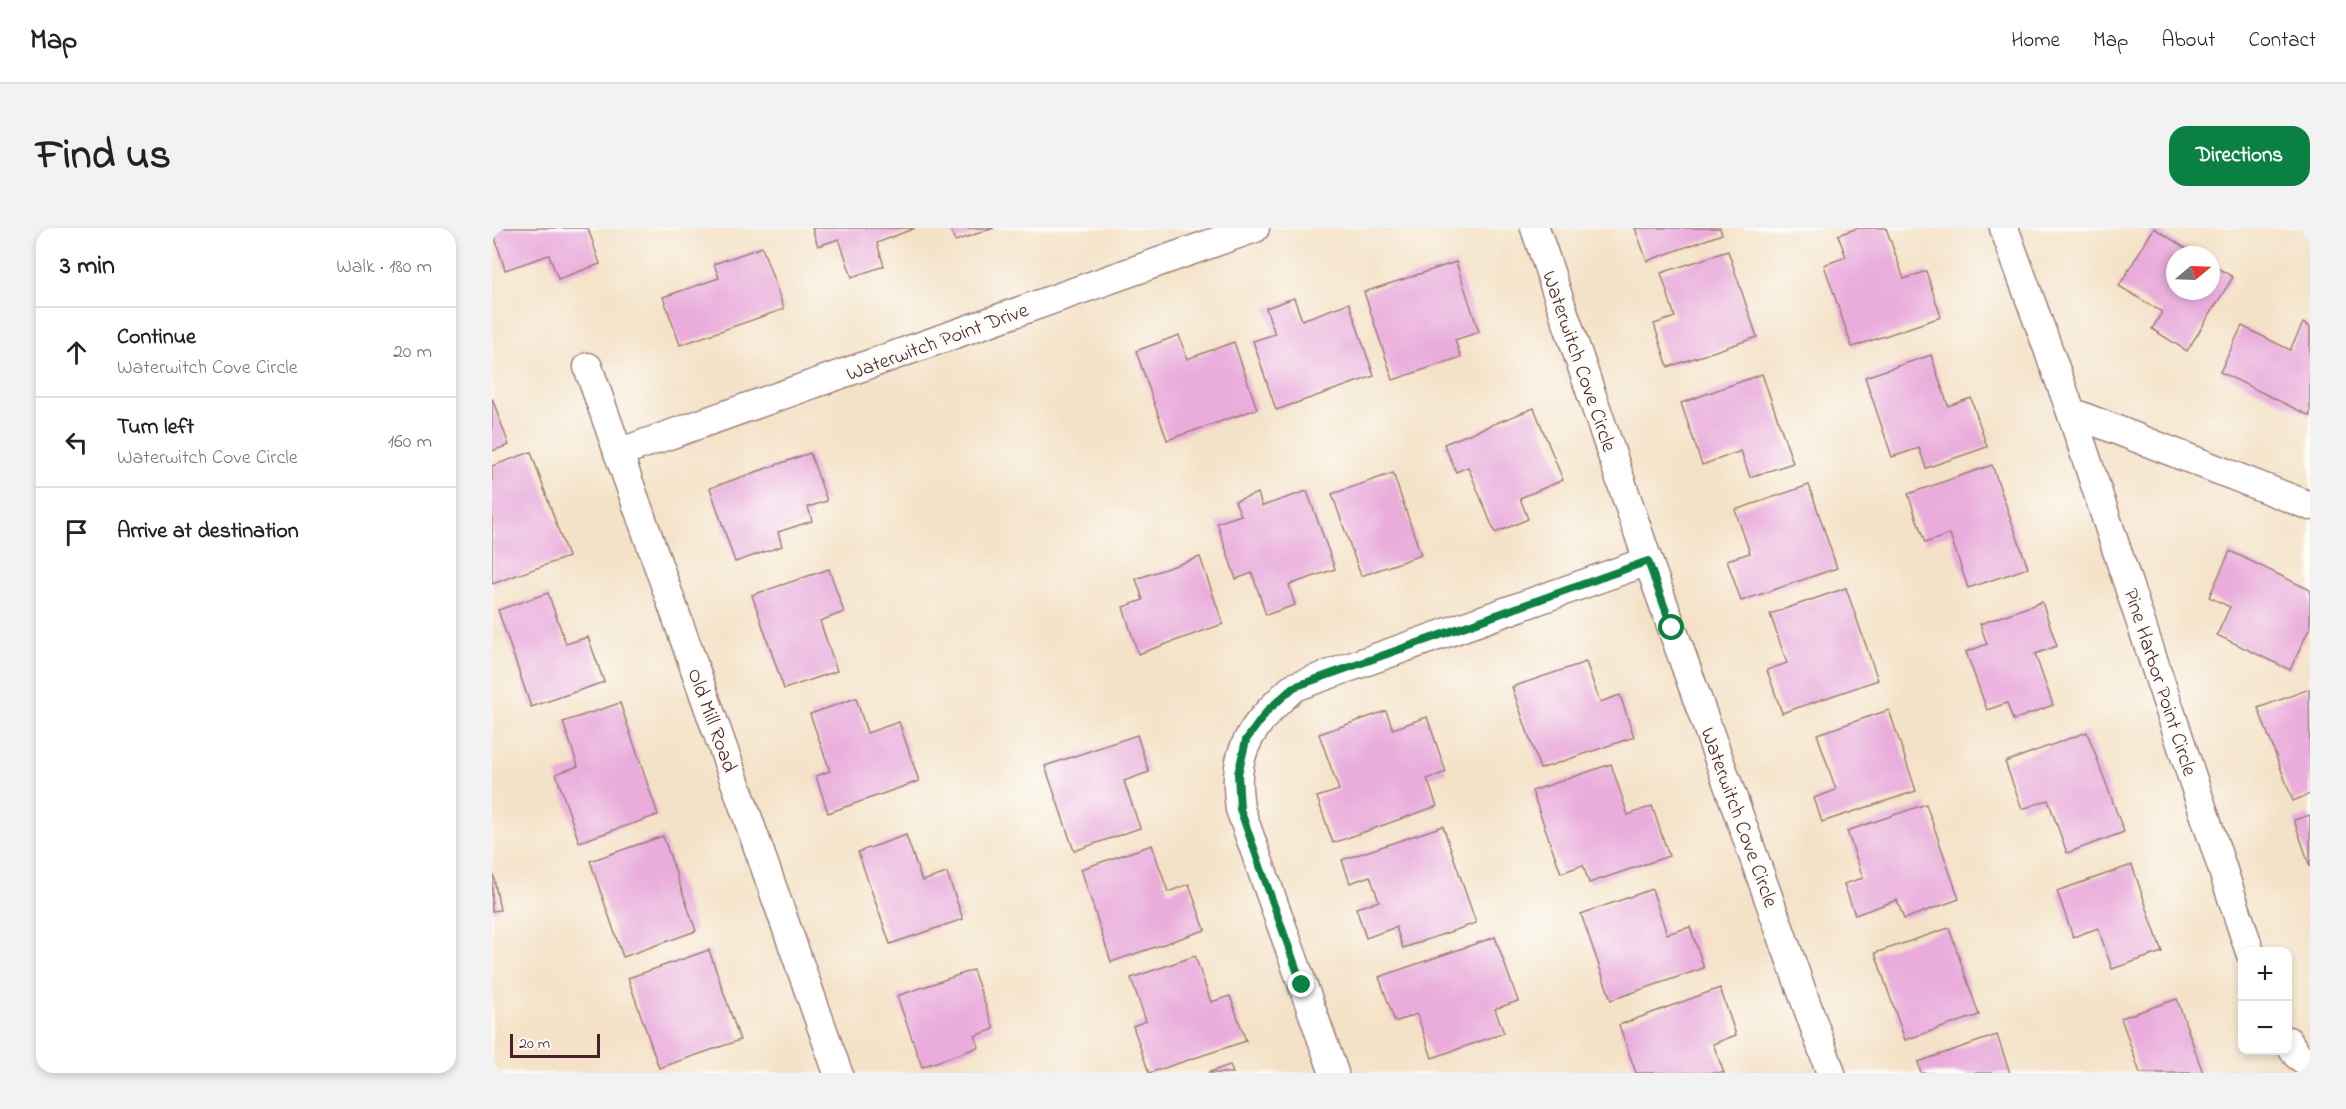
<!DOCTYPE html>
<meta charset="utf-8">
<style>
body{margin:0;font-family:"Indie Flower",sans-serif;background:#f2f2f2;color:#222}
.controls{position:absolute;right:18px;bottom:18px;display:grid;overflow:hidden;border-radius:12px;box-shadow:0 3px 9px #0003}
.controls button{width:54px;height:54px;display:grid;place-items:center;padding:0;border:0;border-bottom:2px solid #e0e0e0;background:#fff;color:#222;font:30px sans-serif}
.compass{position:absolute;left:1674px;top:18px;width:54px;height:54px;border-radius:50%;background:#fff;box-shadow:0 3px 9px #0003;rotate:71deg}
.scale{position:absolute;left:18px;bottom:15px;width:90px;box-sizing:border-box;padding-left:6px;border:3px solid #4a1f2b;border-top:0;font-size:16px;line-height:21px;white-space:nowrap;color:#4a1f2b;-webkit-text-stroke:4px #fdfcf7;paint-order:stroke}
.stop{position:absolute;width:18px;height:18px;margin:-14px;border:4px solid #0b8043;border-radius:50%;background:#fff}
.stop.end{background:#0b8043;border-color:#fff;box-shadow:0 2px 6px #0008}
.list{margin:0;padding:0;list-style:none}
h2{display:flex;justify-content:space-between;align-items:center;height:78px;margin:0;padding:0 24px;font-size:26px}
h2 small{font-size:20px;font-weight:400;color:#767676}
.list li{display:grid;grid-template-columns:39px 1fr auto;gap:18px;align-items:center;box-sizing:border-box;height:90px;padding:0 24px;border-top:2px solid #e0e0e0}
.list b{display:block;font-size:22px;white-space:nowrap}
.list p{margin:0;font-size:20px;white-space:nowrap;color:#767676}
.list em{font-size:20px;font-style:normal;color:#767676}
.icon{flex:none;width:33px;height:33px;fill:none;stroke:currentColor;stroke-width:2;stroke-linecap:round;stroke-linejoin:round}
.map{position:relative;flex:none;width:1818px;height:845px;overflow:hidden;border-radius:18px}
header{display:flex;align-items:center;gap:36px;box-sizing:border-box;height:84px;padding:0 30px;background:#fff;border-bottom:2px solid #e0e0e0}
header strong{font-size:28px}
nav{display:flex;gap:33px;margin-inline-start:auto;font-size:21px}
.intro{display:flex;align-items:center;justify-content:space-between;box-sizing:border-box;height:144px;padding:0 36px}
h1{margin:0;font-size:42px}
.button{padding:15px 27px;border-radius:18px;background:#0b8043;color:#fff;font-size:21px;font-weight:700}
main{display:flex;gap:36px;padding:0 36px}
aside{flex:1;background:#fff;border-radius:18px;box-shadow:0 3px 9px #0003}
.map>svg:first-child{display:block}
.building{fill:#e9acdb}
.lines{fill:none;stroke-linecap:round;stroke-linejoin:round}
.minor-casing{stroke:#9f807a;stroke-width:31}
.minor{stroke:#fff;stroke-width:28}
.route{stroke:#0b8043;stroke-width:8}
.labels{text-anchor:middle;stroke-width:6;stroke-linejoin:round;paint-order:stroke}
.street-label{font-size:21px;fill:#4a1f2b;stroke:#fdfcf7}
</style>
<header>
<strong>Map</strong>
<nav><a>Home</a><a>Map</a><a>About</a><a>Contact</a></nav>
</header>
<div class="intro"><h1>Find us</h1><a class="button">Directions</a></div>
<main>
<aside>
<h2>3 min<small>Walk · 180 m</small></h2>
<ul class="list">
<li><svg class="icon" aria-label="ahead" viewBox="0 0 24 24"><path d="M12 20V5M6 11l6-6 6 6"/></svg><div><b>Continue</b><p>Waterwitch Cove Circle</p></div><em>20 m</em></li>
<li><svg class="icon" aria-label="left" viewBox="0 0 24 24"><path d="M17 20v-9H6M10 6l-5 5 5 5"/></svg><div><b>Turn left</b><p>Waterwitch Cove Circle</p></div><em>160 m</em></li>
<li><svg class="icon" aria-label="arrive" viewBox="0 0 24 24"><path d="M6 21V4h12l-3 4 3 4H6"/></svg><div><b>Arrive at destination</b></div></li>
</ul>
</aside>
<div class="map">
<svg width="1818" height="845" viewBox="0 0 1818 845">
<rect width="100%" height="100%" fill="#fdfcf7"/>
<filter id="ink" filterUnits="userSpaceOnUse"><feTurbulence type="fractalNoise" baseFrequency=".0167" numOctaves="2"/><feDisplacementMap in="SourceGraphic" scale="12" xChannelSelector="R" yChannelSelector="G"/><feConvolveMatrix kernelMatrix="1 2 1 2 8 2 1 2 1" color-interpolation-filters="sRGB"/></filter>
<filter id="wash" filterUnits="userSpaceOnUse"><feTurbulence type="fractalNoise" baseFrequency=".008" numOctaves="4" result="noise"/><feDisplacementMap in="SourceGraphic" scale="24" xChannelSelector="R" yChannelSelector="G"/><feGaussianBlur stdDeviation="1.35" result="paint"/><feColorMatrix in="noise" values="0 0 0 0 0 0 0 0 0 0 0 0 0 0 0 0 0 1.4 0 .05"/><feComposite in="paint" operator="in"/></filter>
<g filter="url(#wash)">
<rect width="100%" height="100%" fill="#f4e2c8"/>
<g id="blocks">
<g class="building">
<path d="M0,0H96L108,36L66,51L57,27L13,42Z"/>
<path d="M320,0H423L385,15L392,38L360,49L347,11L326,18Z"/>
<path d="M458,0H502L463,13Z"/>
<path d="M1143,0H1228L1230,6L1155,33Z"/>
<path d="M1366,0H1394L1412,51L1434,43L1449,89L1360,119L1332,37L1354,29L1346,7Z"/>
<path d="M1662,0L1704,27H1683V63H1719V36L1741,49L1695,123L1660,101L1670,84L1627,58Z"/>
<path d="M270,19L292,81L188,117L171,69L227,50L222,36Z"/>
<path d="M1236,23L1265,109L1176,139L1162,96L1183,89L1169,45Z"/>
<path d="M964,34L987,104L963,112L969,129L901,152L872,64Z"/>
<path d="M802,70L810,92L857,75L882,148L784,182L761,113L783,106L774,80Z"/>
<path d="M1811,95L1818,99V188L1728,144L1750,98L1798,122Z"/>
<path d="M687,107L695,131L742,114L765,181L675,212L644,123Z"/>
<path d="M1439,127L1456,178L1479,170L1495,219L1434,240L1427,220L1400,229L1373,149Z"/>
<path d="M1270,146L1301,235L1258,249L1249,223L1210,237L1189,175Z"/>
<path d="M0,170L17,217L0,223Z"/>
<path d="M1042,180L1071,252L1028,270L1036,291L1003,305L976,239L964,244L952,216Z"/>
<path d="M39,224L76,329L0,356V238Z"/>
<path d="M318,225L335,273L316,279L320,293L286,304L290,318L243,334L218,260Z"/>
<path d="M1500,237L1536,340L1476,360L1458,306L1433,315L1416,266Z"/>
<path d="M901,245L929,327L869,348L840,266Z"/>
<path d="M1317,257L1345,340L1249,373L1235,332L1258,325L1243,282Z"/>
<path d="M815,263L843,341L797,357L803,377L774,387L760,345L744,351L725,295L749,287L743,273L766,265L770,278Z"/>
<path d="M1738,323L1818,362V399L1798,442L1725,407L1738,379L1717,369Z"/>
<path d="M708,329L731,396L646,426L631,379L651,372L644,351Z"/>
<path d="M337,341L352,384L328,393L345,443L292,461L260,367Z"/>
<path d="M1354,360L1386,452L1290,485L1275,442L1295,435L1278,386Z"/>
<path d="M56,365L74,416L96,409L112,454L39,479L6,382Z"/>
<path d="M1550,374L1565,418L1543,426L1561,477L1521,492L1515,475L1495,482L1474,424L1495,416L1488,396Z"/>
<path d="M1094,434L1108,474L1128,467L1142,509L1048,541L1020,459Z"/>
<path d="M1817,461L1818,566L1801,573L1766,480Z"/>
<path d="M364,470L375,505L407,494L427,553L336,585L324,548L338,543L318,486Z"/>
<path d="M128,475L166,587L87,614L64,546L86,538L71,494Z"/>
<path d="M1397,482L1424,563L1330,594L1322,570L1344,562L1325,506Z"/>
<path d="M894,483L901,501L935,489L954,544L935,551L945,578L841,615L825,569L847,562L827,506Z"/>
<path d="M1595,504L1632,604L1575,625L1556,572L1530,581L1513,534Z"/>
<path d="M645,507L657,544L632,553L648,600L582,623L553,538Z"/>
<path d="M1119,536L1136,587L1160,578L1177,628L1097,655L1091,637L1069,645L1040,563Z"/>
<path d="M1434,576L1467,671L1412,691L1405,672L1363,687L1352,656L1371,650L1355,603Z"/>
<path d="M1818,587V639L1802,592Z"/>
<path d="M951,598L984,695L911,720L904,699L874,710L864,680L887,673L878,648L858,655L850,632Z"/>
<path d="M414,607L430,653L455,645L471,691L398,716L366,624Z"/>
<path d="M171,608L204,703L131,729L98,633Z"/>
<path d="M660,617L676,664L697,656L713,702L619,734L589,641Z"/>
<path d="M1640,637L1670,724L1620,741L1606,700L1581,709L1565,663Z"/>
<path d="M0,640L8,682L0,683Z"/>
<path d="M1160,661L1175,706L1198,699L1212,740L1119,772L1089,686Z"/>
<path d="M1457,700L1487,787L1413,812L1383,725Z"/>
<path d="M1003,709L1026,773L1003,781L1012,805L940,830L925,786L903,794L887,749Z"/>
<path d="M217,722L248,812L167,840L136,750Z"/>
<path d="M703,728L719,774L738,768L754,813L657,845L641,798L654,793L639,750Z"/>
<path d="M481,742L502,801L483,808L487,819L430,839L405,768Z"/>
<path d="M1228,760L1244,807L1221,816L1232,845H1144L1127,797Z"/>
<path d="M1685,771L1711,845H1648L1629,790Z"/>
<path d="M1505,807L1518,845H1429L1426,834Z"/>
<path d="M738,837L741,845H715Z"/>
</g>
</g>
</g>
<g filter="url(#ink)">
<use href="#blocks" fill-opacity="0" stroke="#9f807a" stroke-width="1.5"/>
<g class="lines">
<defs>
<g id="minor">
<path d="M1043,0L1156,333L1339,845"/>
<path d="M1512,0L1579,184L1758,724"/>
<path d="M96,139L346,845"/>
<path d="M1579,184L1818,278"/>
<path d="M126,225L763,0"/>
<path d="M1796,813L1805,827L1818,836"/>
<path d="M842,845L748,581C747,570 745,558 746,548C748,509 775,483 802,459L1156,333"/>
</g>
</defs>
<use href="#minor" class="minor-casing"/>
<use href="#minor" class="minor"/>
</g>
</g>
<g class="lines" filter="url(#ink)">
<path class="route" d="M810,757L748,581L746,546L754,512L776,482L802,459L1156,333L1180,400"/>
</g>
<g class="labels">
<g class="street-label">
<text transform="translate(445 113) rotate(-20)" y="7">Waterwitch Point Drive</text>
<text transform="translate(1088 133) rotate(71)" y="7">Waterwitch Cove Circle</text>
<text transform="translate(1669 454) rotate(72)" y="7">Pine Harbor Point Circle</text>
<text transform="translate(221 492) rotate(70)" y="7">Old Mill Road</text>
<text transform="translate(1248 589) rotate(70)" y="7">Waterwitch Cove Circle</text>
</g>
</g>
</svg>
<div class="controls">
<button>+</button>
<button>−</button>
</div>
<svg class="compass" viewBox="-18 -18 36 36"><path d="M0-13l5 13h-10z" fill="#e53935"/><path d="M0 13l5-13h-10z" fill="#767676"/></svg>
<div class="scale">20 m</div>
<div class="stop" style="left:1180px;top:400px"></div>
<div class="stop end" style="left:810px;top:757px"></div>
</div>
</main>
